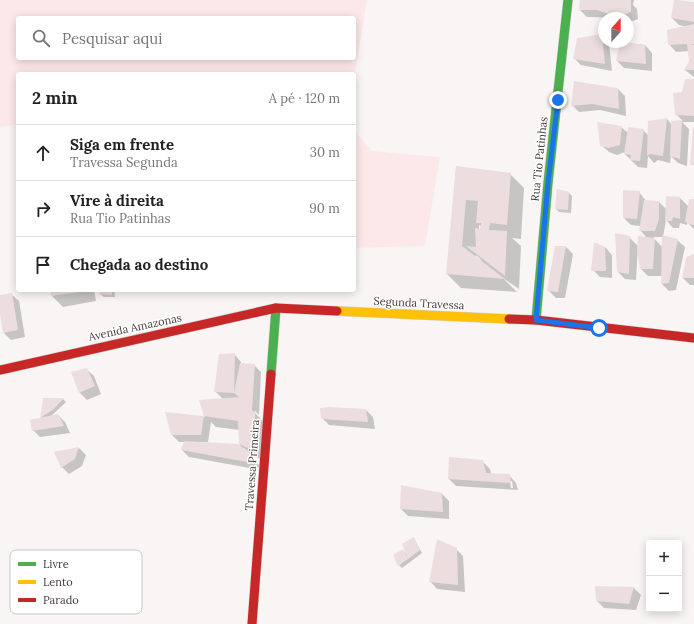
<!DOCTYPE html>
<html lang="pt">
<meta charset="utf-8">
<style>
body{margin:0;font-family:Lora,serif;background:#f6f6f6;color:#222}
.controls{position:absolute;right:12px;bottom:12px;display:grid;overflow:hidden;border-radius:4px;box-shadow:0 2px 10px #0003}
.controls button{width:36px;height:36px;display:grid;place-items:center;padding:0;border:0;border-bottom:1px solid #e0e0e0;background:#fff;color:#222;font:20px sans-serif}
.compass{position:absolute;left:598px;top:12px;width:36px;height:36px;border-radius:50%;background:#fff;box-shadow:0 2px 10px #0003;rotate:21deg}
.stop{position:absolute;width:12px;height:12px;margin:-9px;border:3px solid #1a73e8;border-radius:50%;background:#fff}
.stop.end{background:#1a73e8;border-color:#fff;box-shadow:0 1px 4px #0008}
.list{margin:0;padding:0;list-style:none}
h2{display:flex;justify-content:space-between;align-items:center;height:52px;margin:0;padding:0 16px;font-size:17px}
h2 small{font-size:13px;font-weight:400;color:#767676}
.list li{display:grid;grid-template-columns:26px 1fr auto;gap:12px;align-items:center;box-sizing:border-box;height:56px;padding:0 16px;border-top:1px solid #e0e0e0}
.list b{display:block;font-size:15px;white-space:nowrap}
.list p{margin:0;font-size:13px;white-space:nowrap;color:#767676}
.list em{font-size:13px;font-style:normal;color:#767676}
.icon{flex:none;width:22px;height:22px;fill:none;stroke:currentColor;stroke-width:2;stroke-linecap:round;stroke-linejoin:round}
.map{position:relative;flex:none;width:694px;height:624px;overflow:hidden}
.search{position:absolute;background:#fff;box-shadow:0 2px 10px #0003;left:16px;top:16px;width:340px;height:44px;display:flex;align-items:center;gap:10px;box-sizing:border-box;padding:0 14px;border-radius:4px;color:#767676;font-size:15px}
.panel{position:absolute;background:#fff;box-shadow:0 2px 10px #0003;left:16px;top:72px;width:340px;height:220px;border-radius:4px}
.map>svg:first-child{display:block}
.green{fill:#fce8e8;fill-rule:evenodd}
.shadow{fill:#0003;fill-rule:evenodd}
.building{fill:#ecdede}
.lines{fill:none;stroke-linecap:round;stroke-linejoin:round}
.fast-casing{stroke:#d5cece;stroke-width:10}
.slow-casing{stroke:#d5cece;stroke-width:10}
.jam-casing{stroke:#d5cece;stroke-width:10}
.fast{stroke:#4caf50;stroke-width:9}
.slow{stroke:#ffc107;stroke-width:9}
.jam{stroke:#c62828;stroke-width:9}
.route{stroke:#1a73e8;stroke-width:5}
.labels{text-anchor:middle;stroke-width:3;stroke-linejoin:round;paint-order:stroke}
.street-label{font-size:11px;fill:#463939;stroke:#fff}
.key{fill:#fff;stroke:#c8c4c4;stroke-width:1}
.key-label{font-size:11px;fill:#463939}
</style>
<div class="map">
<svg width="694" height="624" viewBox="0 0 694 624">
<rect width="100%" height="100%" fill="#f9f5f5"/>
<g class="green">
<path d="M0,0H367L354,79V74H18V124L0,127ZM18,18H354V58H18Z"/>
<path d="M354,131L372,151L440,157L425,246L354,248Z"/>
</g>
<g class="shadow">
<path d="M581,0H634L633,5L637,9L638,19L628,23V18L587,17L580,10Z"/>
<path d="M675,0L694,3V77L685,70L690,62L689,51L676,52L669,44L688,27L679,25L672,18Z"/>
<path d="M602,35L604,38V42L609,43L612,71L581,65L574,58Z"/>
<path d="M621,42L645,45L652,53V71L624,68L617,61Z"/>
<path d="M694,80V122H682L689,129L687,166L678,163L671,156L670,163L658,160L654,163L648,156L647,168L638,167L625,154V152L617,155L609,152L601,145L621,127L628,133L643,130L648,135L649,122L667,119L672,125V122L683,121L676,114L683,93Z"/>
<path d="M618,89L625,96L626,116L600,110L579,112L572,105Z"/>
<path d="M456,168L510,174L524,188L521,239L512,238L521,246L519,289L503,278L517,292L461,288L447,274ZM479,225L482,227L481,231L479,230ZM476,255L482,261L481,262L476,258Z"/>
<path d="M639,192L646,201L659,202L667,210L680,198L689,207L694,200V229L687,222V225L680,223L679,228H673L666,220L663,237L677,240L685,247L676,290L669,291L662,284V276H648L641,269L638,246L636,280L625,279L618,272L629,237L638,246L647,238L640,230V226L631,225L624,218ZM653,237H663L662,247Z"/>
<path d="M569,193L572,196L571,213L559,212L556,209Z"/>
<path d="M556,247H566L573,254L565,298H556L549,291Z"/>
<path d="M605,247L612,255V278L600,277L593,270Z"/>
<path d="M694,255V285H690L683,278L687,257Z"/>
<path d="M51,290H94L96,301L63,307L52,296Z"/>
<path d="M100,290H114L115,297H104L100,294Z"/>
<path d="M11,294L19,301L25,337L11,340L4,333L0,296Z"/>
<path d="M234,354L241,362V364L254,365L261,372L259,415L255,411L254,412L266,424L265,461L251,455L244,448L243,449L260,466L255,469L189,457L182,450L185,442H179L172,435L166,414L205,417L201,401L223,399L215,391ZM211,422L216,427L240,430V445L203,443V442H208Z"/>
<path d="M86,369L94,376L101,394L87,400L80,393L73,373Z"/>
<path d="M44,399H63L66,402L51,416L58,415L65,422L70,433L40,437L33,430L41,418Z"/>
<path d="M366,410L373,417L375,429L329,425L322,418Z"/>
<path d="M79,448L86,455L82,466L69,474L62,467L55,452Z"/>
<path d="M482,461L490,469L491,474L509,475L516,483L518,490L456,486L449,479ZM510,481H512L513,488H511Z"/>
<path d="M442,494L449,501V519L408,516L401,509Z"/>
<path d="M414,539L422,553L402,568L399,565L403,550L408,556Z"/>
<path d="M456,549L463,556L465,592L437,589L430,581Z"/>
<path d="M596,587L634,588L641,595L636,610L604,608L597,601Z"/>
</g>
<g class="building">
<path d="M580,0H631V12L617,17L597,10H579Z"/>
<path d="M674,0L694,2V22L671,18Z"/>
<path d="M694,24V44H689L694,45V70H684L689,61L687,44L668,45L667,30Z"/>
<path d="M602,34L605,64L573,59L577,38Z"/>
<path d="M620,42L645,45L646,64L616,61Z"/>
<path d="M685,79H694V116L675,115L673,93L682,92Z"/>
<path d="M574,81L618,88L619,109L592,104L571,106Z"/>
<path d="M667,118L663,156L650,154L647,156L648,121Z"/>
<path d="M682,120L680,159L670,156L671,121Z"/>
<path d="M597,122L622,126L620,145L609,148L600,146Z"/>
<path d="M628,127L644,129L640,161L630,160L631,155L624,154Z"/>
<path d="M693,127H694V165H690Z"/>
<path d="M456,166L511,173L507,225L490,223L489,230L507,231L505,276L466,246L476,247L475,228L480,229L481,223H476L478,201L466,200L462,246L505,279L446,274Z"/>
<path d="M557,189L569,192L568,210L555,209Z"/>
<path d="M623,190L640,191L637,219L623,218Z"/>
<path d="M666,196L680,197V219L673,217L672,221H665Z"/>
<path d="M689,199H694V225L688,224L685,221Z"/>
<path d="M644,200L659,201V219L655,231H639Z"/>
<path d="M615,233L630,236L629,274L617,272Z"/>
<path d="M662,235L678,239L669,283L661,284Z"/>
<path d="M638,236L655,238L653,269H640L637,248Z"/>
<path d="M594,242L605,247L606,271H591Z"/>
<path d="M555,246H566L558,292L547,291Z"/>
<path d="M694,254V278H682L686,257Z"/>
<path d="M50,290H86V291L51,296Z"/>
<path d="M99,290H112V295L99,294Z"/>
<path d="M12,293L18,330L3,333L0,314V295Z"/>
<path d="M235,353L234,393L214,392L219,354Z"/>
<path d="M240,363L255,364L252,410L255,413V451L239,444L238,421L204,416L201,435H171L165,412L204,416L199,400L239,397L234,393Z"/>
<path d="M87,368L95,386L79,393L71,372Z"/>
<path d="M43,398H64L53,410L40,418Z"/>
<path d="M329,407L366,409L368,422L321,419L320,408Z"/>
<path d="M58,414L64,426L32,431L30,420Z"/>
<path d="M184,441L239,444L254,459L247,462L181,450Z"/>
<path d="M79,447L75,459L61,468L54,452Z"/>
<path d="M449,457L483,460L486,473L510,474L511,483L448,479Z"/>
<path d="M401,485L442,493L443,512L400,509Z"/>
<path d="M414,537L420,550L408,559L398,566L393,555L403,549L408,559L402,544Z"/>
<path d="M437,539L457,548L458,585L429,582Z"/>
<path d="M595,586L634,587L629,604L596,601Z"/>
</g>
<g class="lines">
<defs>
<g id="fast">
<path d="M536,320L548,183L568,0"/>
<path d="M271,374L276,308"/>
</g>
<path id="slow" d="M337,311L509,319"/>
<g id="jam">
<path d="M509,319L536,320L694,338"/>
<path d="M0,370L276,308L337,311"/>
<path d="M252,624L271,374"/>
</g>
</defs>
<use href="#fast" class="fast-casing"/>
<use href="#slow" class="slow-casing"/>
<use href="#jam" class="jam-casing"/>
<use href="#fast" class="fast"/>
<use href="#slow" class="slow"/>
<use href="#jam" class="jam"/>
</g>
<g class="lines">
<path class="route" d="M558,100L548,183L536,320L599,328"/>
</g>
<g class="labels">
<g class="street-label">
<text transform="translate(539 159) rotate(-84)" y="4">Rua Tio Patinhas</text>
<text transform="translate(419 303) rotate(3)" y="4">Segunda Travessa</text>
<text transform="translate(135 327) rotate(-12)" y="4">Avenida Amazonas</text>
<text transform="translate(252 465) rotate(-86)" y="4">Travessa Primeira</text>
</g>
</g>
<rect x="10" y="550" width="132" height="64" rx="6" class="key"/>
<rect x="18" y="562" width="18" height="4" fill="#4caf50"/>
<rect x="18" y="580" width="18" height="4" fill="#ffc107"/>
<rect x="18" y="598" width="18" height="4" fill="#c62828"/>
<g class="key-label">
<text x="43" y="568">Livre</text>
<text x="43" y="586">Lento</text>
<text x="43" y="604">Parado</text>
</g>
</svg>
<div class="controls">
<button>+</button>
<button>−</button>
</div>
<svg class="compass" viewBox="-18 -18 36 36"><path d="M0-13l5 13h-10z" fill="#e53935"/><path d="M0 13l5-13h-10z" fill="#767676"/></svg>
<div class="stop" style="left:599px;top:328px"></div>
<div class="stop end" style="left:558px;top:100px"></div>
<div class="search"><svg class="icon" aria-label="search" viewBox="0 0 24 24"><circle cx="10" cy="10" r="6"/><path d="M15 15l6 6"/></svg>Pesquisar aqui</div>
<section class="panel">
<h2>2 min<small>A pé · 120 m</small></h2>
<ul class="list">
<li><svg class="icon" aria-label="ahead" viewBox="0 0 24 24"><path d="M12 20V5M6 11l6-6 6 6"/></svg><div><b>Siga em frente</b><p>Travessa Segunda</p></div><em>30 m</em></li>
<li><svg class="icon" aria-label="right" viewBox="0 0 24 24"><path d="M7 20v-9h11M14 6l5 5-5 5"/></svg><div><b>Vire à direita</b><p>Rua Tio Patinhas</p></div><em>90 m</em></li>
<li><svg class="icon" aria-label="arrive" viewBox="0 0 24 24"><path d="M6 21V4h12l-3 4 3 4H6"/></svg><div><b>Chegada ao destino</b></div></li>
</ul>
</section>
</div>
